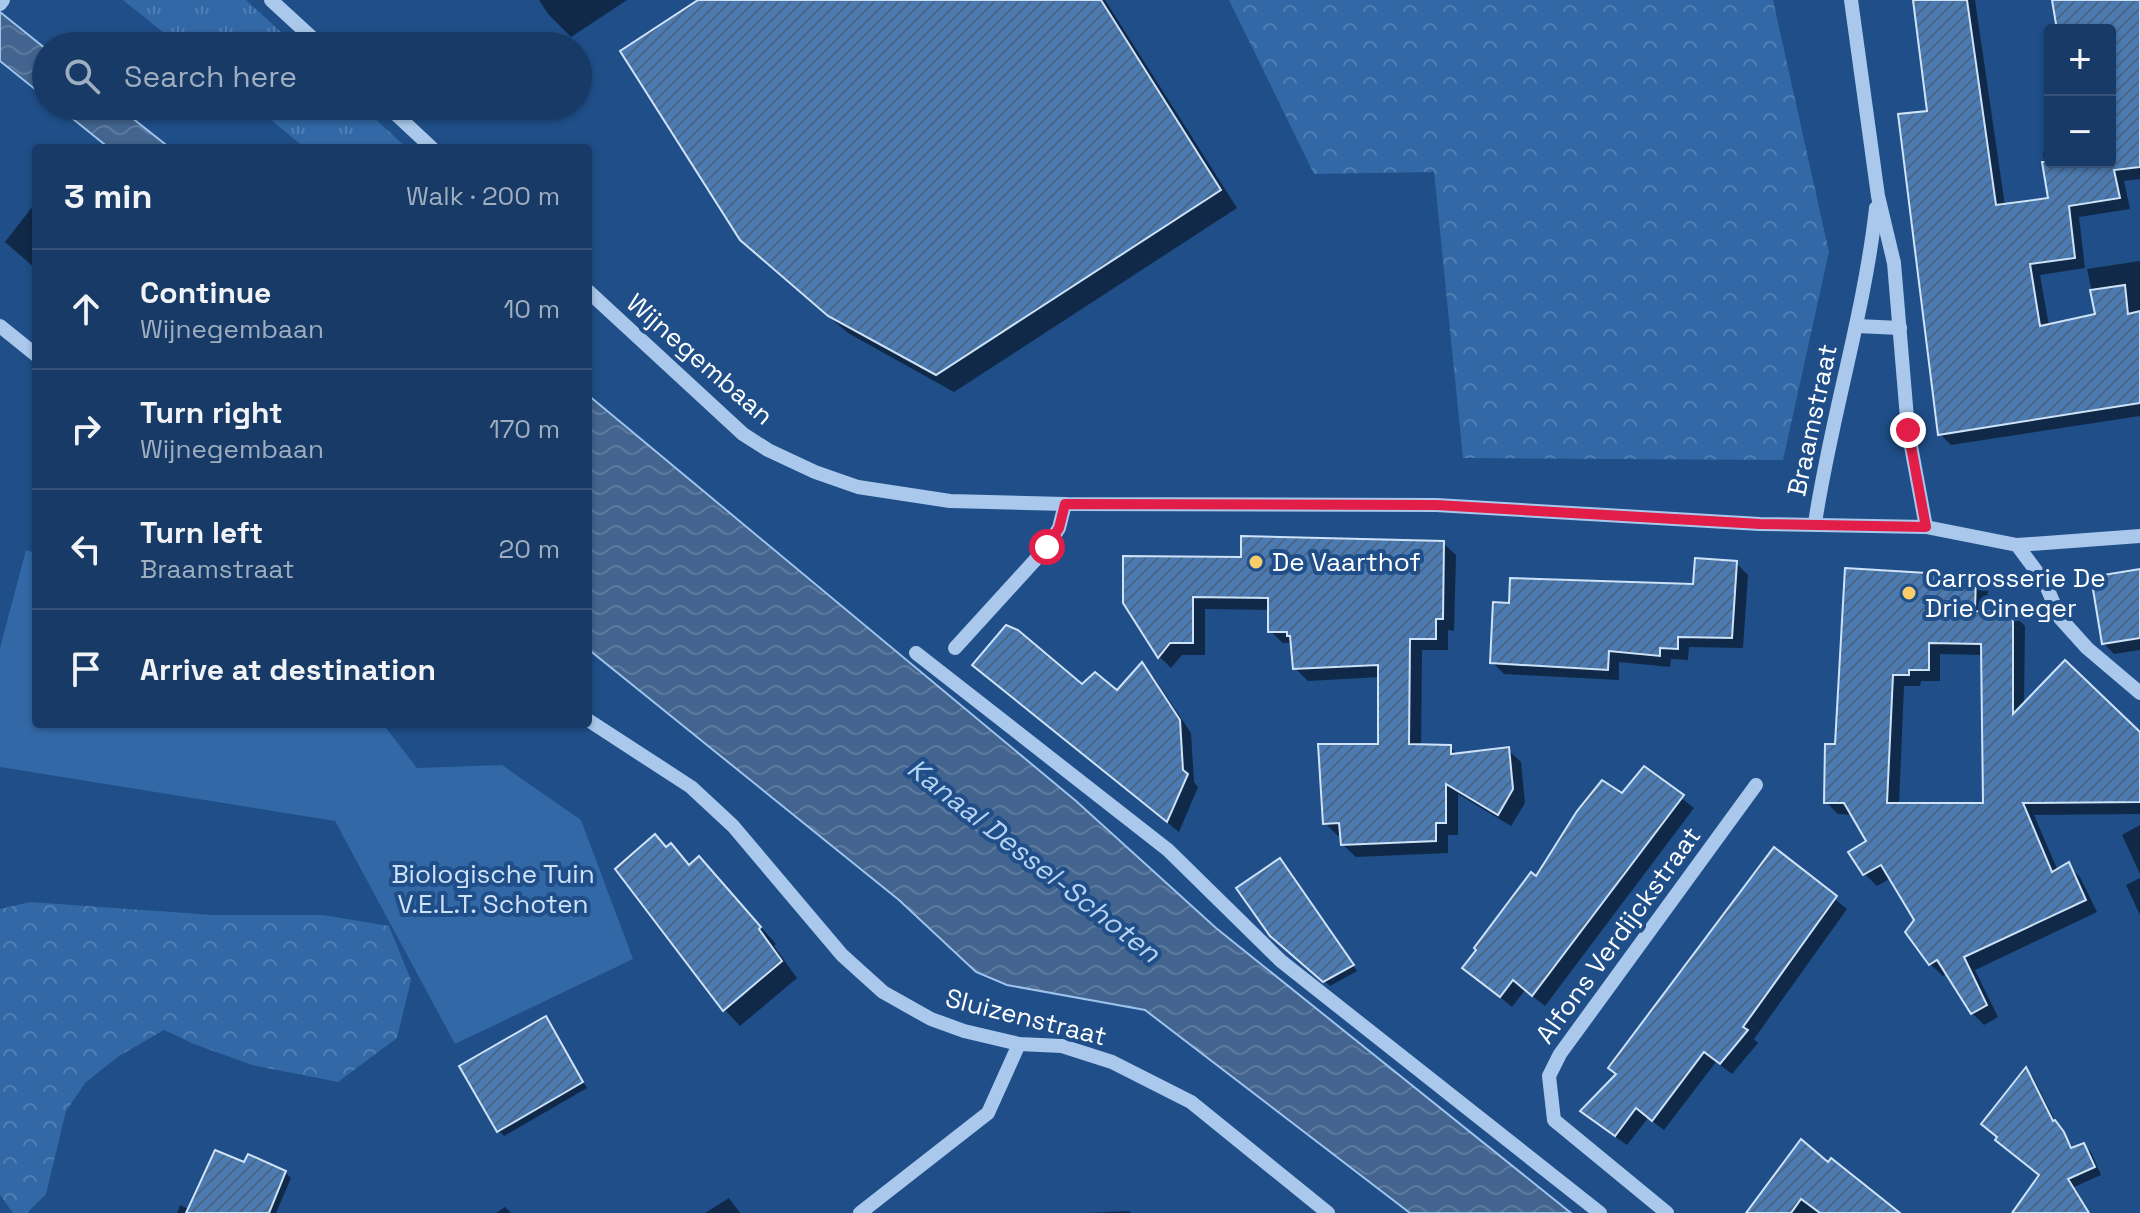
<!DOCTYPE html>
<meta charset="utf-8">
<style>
body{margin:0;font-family:"Space Grotesk",sans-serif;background:#20416c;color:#f1f3f6}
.controls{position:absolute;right:24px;top:24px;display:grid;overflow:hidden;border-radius:8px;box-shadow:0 2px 6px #0004}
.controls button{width:72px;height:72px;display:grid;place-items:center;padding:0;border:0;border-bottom:2px solid #36547a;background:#173a66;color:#f1f3f6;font:40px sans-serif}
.stop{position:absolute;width:24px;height:24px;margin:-18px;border:6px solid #e11d48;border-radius:50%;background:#fff}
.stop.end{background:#e11d48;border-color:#fff;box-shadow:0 2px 8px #0008}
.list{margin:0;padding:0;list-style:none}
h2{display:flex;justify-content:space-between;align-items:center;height:104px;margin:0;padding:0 32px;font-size:34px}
h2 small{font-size:26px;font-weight:400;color:#9eadbf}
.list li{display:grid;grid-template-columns:52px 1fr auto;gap:24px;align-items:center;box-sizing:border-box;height:120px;padding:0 32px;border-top:2px solid #36547a}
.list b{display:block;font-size:30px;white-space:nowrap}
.list p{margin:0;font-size:26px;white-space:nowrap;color:#9eadbf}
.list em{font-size:26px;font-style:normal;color:#9eadbf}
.icon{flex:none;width:44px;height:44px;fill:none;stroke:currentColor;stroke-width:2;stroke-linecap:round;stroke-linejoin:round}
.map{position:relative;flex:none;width:2140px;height:1213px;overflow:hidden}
.search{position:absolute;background:#173a66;box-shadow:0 2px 6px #0004;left:32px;top:32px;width:560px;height:88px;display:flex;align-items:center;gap:20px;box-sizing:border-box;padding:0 28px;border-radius:44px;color:#9eadbf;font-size:30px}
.panel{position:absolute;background:#173a66;box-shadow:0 2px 6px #0004;left:32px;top:144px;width:560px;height:584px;border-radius:8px}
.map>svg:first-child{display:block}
.grass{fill:url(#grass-tufts)}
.forest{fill:url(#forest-crowns)}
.green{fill:#3268a6}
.water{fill:url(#water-waves);stroke:#9dc3ec;stroke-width:2}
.shadow{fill:#0007;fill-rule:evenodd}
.building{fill:url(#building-hatch);stroke:#cee2f8;stroke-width:2;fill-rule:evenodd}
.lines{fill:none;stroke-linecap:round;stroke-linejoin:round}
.minor{stroke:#a9c8eb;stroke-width:14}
.route{stroke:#e11d48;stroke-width:10}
.poi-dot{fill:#f9cd69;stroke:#1f4e88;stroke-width:3}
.labels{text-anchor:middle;stroke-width:8;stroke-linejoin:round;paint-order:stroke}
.street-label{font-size:26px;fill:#fff;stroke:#1f4e88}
.poi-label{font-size:26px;fill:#fff;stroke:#1f4e88;text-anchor:start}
.park-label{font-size:26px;fill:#cee2f8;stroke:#1f4e88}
.water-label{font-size:28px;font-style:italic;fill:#b5d2f2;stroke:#1f4e88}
</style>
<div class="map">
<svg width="2140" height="1213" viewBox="0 0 2140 1213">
<defs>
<pattern id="grass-tufts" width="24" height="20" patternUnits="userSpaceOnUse" patternTransform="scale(2)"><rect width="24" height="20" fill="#3268a6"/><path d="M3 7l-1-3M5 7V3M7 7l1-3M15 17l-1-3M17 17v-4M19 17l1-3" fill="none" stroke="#517fb3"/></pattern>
<pattern id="forest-crowns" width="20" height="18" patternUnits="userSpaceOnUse" patternTransform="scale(2)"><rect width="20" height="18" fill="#3268a6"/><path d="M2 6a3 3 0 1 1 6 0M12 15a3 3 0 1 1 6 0" fill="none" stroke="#517fb3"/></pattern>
<pattern id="water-waves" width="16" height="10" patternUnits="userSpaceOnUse" patternTransform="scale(2)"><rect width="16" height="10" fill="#42648e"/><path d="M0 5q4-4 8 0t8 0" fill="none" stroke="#5e7b9f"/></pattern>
<pattern id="building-hatch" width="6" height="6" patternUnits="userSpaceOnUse" patternTransform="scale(2)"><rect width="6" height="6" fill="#4b7bb2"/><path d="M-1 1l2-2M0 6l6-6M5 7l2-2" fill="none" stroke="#4b6684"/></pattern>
</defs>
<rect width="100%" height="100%" fill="#1f4e88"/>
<g class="grass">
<path d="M123,0H246L296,46H180Z"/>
<path d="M254,106H361L407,148H305Z"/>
</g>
<g class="forest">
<path d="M1229,0H1773L1829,252L1783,460L1463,458L1434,172L1314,174Z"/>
<path d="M30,902L213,915H323L389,926L411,980L397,1038L338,1082L252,1065L194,1044L164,1030L119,1056L86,1082L66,1111L46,1194L27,1213H13L0,1195V909Z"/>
</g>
<path class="green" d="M26,550L36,553V724H383L417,768L502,765L581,820L633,959L455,1044L335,821L0,767V648Z"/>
<g class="water">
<path d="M0,12L46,49V98L0,61Z"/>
<path d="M57,106H117L170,148H109Z"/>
<path d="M588,395L1076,801L1216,928L1571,1213H1410L1145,1010L1007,985L976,972L899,900L588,649Z"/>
</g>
<g class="shadow">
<path d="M539,0H627L571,37L548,14Z"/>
<path d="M702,0H1105L1237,208L954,392L848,333L760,257Z"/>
<path d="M1915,0H1975L2005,206L2051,200L2043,153H2050V162H2110V30H2059L2054,0H2140V179L2124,181L2130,209L2079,217L2085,268L2040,275L2049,326L2097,315L2087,269L2140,261V416L1951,445L1940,434L1930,112Z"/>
<path d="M33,206L36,208V269L5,242Z"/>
<path d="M1443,543L1456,555L1454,631L1448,630V650H1422L1421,746L1450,747L1458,755L1508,750L1521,762L1525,803L1511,826L1458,794V835H1448V853L1356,857L1343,845L1342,835L1338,836L1325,823L1379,746L1380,677L1308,681L1295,668L1293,643H1283L1270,631V610L1205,609V655H1182L1171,668L1159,656L1125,602L1243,559Z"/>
<path d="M1736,563L1748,575L1743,648L1689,647L1688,660L1671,659L1670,667L1619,662V680L1504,674L1492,662L1511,605L1695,586Z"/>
<path d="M1847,570L1975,577L1988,590L1987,613L2012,614L2025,626L2024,704L2140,735V814L2034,815L2058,871L2068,865L2080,877L2097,912L1975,970L1998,1017L1984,1025L1972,1013L1948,973L1943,976L1930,964L1916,920L1891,878L1877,886L1865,874L1851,852L1869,842L1853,815L1838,814L1826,802L1837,746ZM1940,654L1983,655L1985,805H1899L1904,686H1920L1921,681H1940Z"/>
<path d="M2140,571V650L2114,654L2103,643Z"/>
<path d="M1142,665L1153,676L1191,733L1194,782L1198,787L1179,832L986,676L1117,693Z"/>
<path d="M1644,769L1694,808L1545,1006L1525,990L1512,1007L1465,968L1536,879L1622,796Z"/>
<path d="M2140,825V874L2122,835Z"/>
<path d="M667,849L690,866L715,875L776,944L774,946L797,978L740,1026L724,1009Z"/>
<path d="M1774,850L1847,909L1754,1039L1758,1043L1732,1074L1716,1062L1664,1130L1648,1118L1627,1145L1594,1122L1583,1111L1618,1075Z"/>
<path d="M1284,865L1357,971L1330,986L1278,941Z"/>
<path d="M2140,878V915L2126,885Z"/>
<path d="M545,1019L587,1088L504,1136L499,1131Z"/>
<path d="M2026,1070L2033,1077L2057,1125L2074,1149L2084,1145L2091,1152L2101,1175L2074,1187L2086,1206L2080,1213H2027L2041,1176Z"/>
<path d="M245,1165L285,1172L291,1178L276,1213H177L180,1205L190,1210Z"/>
<path d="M1828,1165L1896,1213H1758Z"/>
<path d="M729,1198L740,1213H705Z"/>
<path d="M505,1207L511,1213H496Z"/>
<path d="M1129,1211L1131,1213H1088Z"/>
</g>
<g class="building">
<path d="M698,0H1101L1221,190L936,375L828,316L740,240L620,51Z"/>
<path d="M1913,0H1967L1996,205L2048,198L2042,162H2110V30H2057L2052,0H2140V167L2114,170L2120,198L2069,206L2075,258L2030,264L2040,326L2095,314L2090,290L2125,285L2128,314L2140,311V403L1938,435L1898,114L1927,111Z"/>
<path d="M1241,536L1444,541L1443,619H1436V639H1410L1409,744L1451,745V754L1509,747L1513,789L1498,815L1446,784V823H1436V841L1341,845L1339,823L1323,824L1318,744H1378V665L1293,669L1290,636H1287V632H1268V598L1193,597V643H1170L1158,658L1123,603V556L1241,557Z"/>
<path d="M1695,558L1737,561L1732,638L1678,637V649L1660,648V656L1609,651L1608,670L1490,663L1493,602L1509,603L1510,578L1693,584Z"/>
<path d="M1845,568L1976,576L1975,611L2013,612V714L2065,660L2140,732V802L2023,803L2052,872L2069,862L2086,900L1964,957L1987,1005L1971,1014L1937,960L1929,965L1905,932L1914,920L1881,865L1863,875L1848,852L1866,841L1844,803H1824L1825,744H1835ZM1929,643L1981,644L1983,803H1887L1893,675H1909V670H1929Z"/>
<path d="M2140,569V638L2102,644L2091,577Z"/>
<path d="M1006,625L1018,630L1082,684L1095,672L1117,690L1142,662L1180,720L1183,770L1188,774L1167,822L972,665Z"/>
<path d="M1644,766L1684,795L1532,996L1513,980L1500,997L1462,968L1476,950L1474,948L1531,872L1536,876L1577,811L1602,780L1622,793Z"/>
<path d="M655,834L666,847L671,843L689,865L699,856L761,927L759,929L782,961L723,1011L615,869Z"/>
<path d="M1774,847L1837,896L1743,1027L1748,1030L1720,1064L1704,1052L1652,1121L1636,1108L1615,1136L1580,1111L1616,1074L1608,1068Z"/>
<path d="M1280,858L1354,965L1323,982L1270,936L1236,888Z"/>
<path d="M546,1016L583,1082L497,1132L459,1066Z"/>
<path d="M2026,1067L2053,1121L2055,1120L2064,1132L2071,1148L2084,1143L2095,1167L2068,1179L2089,1213H2012L2039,1175L1995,1140L1997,1137L1981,1124Z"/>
<path d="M1801,1139L1828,1162L1831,1158L1900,1213H1820L1801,1199L1791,1213H1746Z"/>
<path d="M215,1150L244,1162L248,1154L286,1171L269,1213H186Z"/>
</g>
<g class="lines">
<g class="minor">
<path d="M271,0L321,46"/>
<path d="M1851,0L1878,196L1894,263L1908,430L1926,527"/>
<path d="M0,4L3,0"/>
<path d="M387,106L432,148"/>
<path d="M588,291L743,434L768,450L815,472L858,487L950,501L1065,504L1436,505L1760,524L1926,527L2017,545L2140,536"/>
<path d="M0,326L36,355"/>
<path d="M1857,326L1900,328"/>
<path d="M1815,523C1831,417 1864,315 1876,208"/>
<path d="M2017,545L2045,583L2060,618L2087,648L2140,693"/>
<path d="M955,648L1047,547L1059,528L1065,504"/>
<path d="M916,653L1168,850L1281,961L1600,1213"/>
<path d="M588,720L691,787L733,826L842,955L883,992L931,1019L964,1031L1019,1044L1062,1046L1112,1062L1191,1102L1328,1213"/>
<path d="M860,1213L988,1113L1019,1044"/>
<path d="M1667,1213L1554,1120L1549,1076L1560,1054L1756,785"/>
</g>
</g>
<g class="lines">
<path class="route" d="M1047,547L1059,528L1065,504L1436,505L1760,524L1926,527L1908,430"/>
</g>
<g class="poi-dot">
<circle cx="1256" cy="562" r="8"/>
<circle cx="1909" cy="593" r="8"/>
</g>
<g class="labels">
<g class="street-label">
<text transform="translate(700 359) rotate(41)" y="9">Wijnegembaan</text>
<text transform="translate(1812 420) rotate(-78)" y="9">Braamstraat</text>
<text transform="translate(1618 935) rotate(-54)" y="9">Alfons Verdijckstraat</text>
<text transform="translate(1026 1017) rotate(14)" y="9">Sluizenstraat</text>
</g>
<g class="poi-label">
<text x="1272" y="571">De Vaarthof</text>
<text x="1925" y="587">Carrosserie De<tspan x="1925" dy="30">Drie Cineger</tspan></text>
</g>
<g class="park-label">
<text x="493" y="883">Biologische Tuin<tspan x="493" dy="30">V.E.L.T. Schoten</tspan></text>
</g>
<g class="water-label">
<text transform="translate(1034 860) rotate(38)" y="10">Kanaal Dessel-Schoten</text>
</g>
</g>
</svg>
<div class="controls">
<button>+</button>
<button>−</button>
</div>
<div class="stop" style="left:1047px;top:547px"></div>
<div class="stop end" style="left:1908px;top:430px"></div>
<div class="search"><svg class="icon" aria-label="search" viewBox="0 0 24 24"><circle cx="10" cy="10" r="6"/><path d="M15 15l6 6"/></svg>Search here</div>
<section class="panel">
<h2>3 min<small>Walk · 200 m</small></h2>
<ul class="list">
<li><svg class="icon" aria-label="ahead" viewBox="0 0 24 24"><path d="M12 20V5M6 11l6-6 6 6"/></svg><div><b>Continue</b><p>Wijnegembaan</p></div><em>10 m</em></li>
<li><svg class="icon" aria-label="right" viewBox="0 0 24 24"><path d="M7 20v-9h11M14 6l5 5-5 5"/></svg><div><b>Turn right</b><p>Wijnegembaan</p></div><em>170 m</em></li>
<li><svg class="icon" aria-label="left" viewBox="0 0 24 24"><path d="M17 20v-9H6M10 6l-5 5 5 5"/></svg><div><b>Turn left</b><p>Braamstraat</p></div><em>20 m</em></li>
<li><svg class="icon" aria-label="arrive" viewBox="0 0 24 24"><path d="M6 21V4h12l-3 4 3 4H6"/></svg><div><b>Arrive at destination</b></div></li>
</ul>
</section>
</div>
